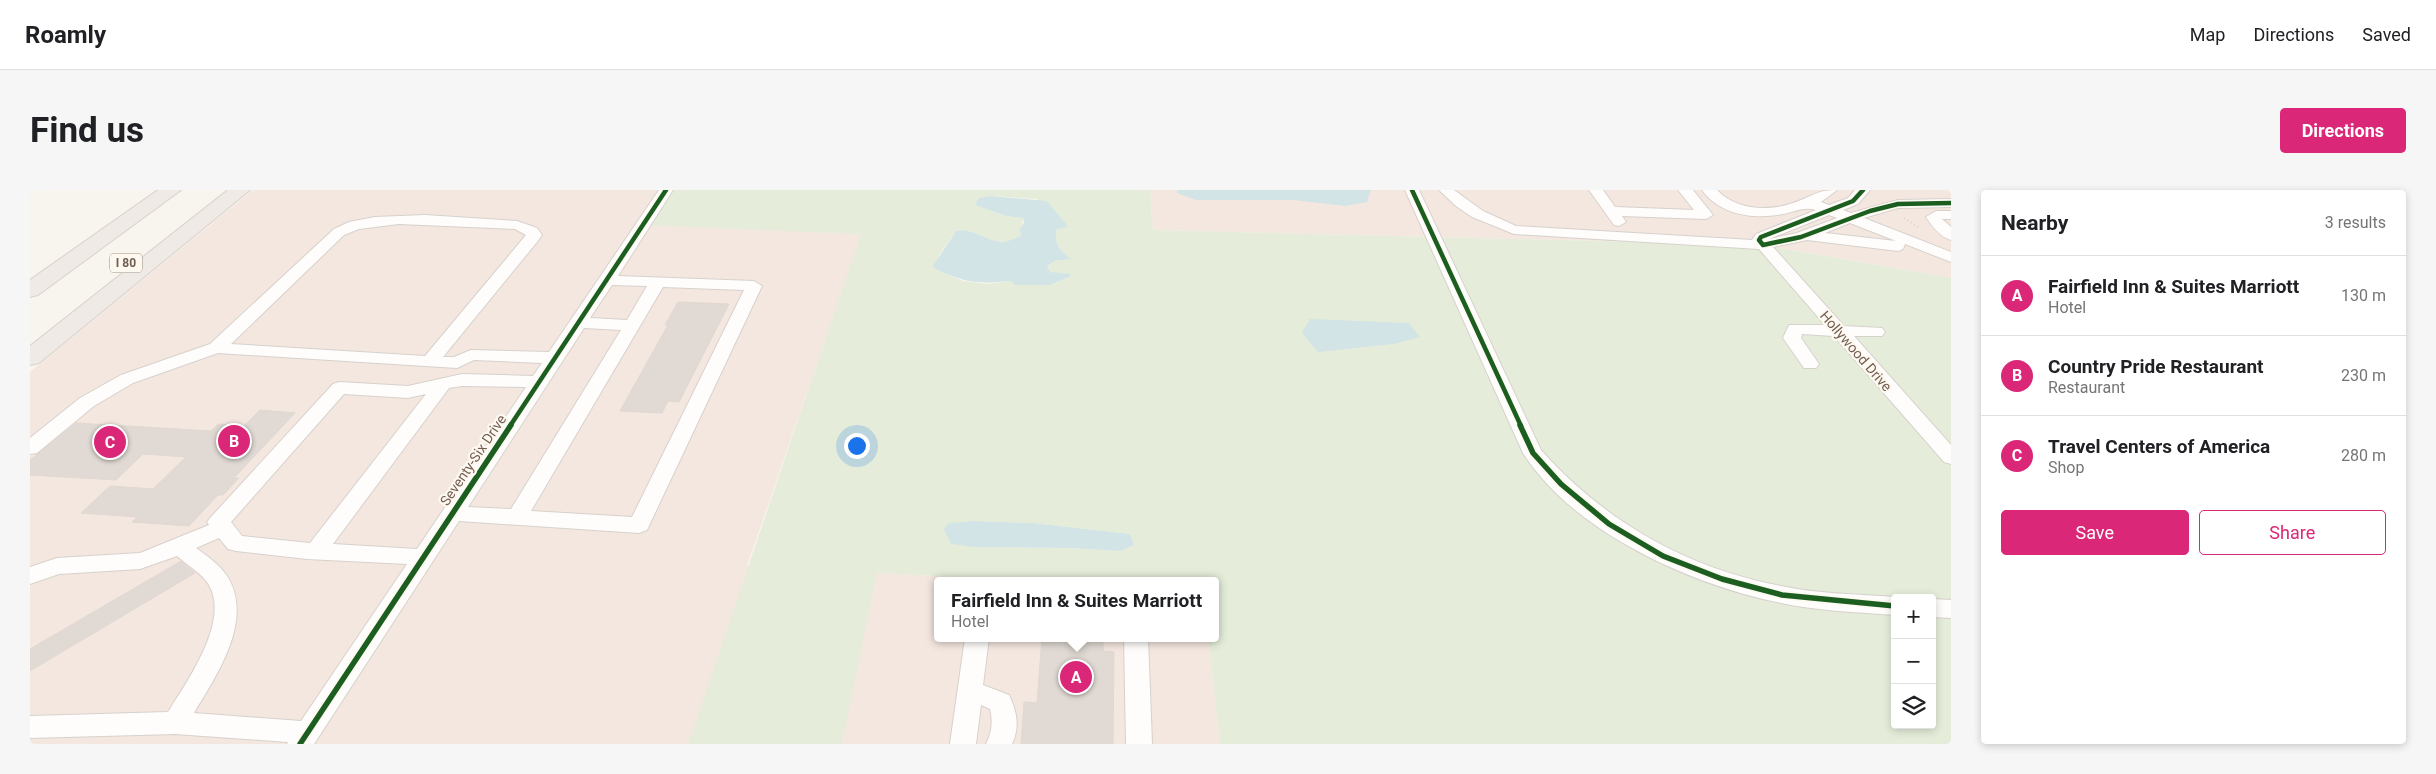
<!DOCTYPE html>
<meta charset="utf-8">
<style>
body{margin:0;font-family:Roboto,sans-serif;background:#f6f6f6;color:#202124}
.controls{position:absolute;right:15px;bottom:15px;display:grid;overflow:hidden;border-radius:5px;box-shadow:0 2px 8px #0003}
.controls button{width:45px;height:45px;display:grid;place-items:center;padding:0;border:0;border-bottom:1px solid #e0e0e0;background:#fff;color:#202124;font:25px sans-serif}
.you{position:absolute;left:826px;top:255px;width:18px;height:18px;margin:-12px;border:4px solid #fff;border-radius:50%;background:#1a73e8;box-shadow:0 0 0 8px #1a73e833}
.badge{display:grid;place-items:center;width:32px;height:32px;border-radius:50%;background:#db2777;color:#fff;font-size:16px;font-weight:700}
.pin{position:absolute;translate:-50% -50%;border:2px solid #fff;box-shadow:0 1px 5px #0006}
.popup{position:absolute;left:904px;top:387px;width:285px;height:65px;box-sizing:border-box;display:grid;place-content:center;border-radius:5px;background:#fff;filter:drop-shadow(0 1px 4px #0005);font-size:16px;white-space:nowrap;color:#757577}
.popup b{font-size:19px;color:#202124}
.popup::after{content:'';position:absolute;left:50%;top:100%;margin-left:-10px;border:10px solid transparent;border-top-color:#fff}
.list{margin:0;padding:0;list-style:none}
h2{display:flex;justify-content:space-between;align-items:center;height:65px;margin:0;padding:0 20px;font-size:21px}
h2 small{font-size:16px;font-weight:400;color:#757577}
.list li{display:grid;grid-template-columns:32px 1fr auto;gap:15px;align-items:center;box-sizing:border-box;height:80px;padding:0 20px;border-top:1px solid #e0e0e0}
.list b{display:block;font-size:19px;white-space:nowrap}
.list p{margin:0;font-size:16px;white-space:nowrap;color:#757577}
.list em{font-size:16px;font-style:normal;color:#757577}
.actions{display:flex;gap:10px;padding:15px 20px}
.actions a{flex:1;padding:11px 0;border:1px solid #db2777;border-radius:5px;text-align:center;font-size:18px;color:#db2777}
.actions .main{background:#db2777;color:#fff}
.icon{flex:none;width:28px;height:28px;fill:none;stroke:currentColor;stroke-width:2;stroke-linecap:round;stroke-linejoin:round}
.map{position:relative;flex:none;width:1921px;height:554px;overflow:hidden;border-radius:5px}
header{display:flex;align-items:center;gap:30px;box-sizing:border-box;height:70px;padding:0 25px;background:#fff;border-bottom:1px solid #e0e0e0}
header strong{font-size:24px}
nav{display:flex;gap:28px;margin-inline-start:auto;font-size:18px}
.intro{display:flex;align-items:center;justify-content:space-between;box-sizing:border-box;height:120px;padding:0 30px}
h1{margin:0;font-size:35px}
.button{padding:12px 22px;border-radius:5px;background:#db2777;color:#fff;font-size:18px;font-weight:700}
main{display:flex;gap:30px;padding:0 30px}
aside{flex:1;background:#fff;border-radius:5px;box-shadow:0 2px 8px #0003}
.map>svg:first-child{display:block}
.commercial{fill:#f4e7e0}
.green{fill:#e5edda;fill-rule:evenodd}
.water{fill:#d2e4e6}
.building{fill:#e1dad4;stroke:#e0d8d1}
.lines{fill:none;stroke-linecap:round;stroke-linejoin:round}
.minor-casing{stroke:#d7d1cc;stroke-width:2}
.highway-casing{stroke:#d8d1cc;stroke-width:2}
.path{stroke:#dad4d0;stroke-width:2.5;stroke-dasharray:1 3;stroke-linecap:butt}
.minor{fill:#fefdfc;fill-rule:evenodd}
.highway{fill:#f0eae6;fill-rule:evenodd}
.cycleway-far1-casing{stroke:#fdf9f1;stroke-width:7}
.cycleway-casing{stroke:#fdf9f1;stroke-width:9}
.cycleway-far1{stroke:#1b5e20;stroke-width:4.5}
.cycleway{stroke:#1b5e20;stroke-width:5.5}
.labels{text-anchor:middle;stroke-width:4.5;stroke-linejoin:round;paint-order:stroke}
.shield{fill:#fdf9f1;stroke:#9c8c80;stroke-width:1}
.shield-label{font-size:12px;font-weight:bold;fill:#735d50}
.street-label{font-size:14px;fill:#735d50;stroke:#fdf9f1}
</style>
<header>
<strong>Roamly</strong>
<nav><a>Map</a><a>Directions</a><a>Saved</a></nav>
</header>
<div class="intro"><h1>Find us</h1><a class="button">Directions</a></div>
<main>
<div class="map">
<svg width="1921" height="554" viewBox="0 0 1921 554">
<rect width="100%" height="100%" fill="#f8f4ee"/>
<g class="commercial">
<path d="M223,0H847L717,376L1006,391H907V448H1178L1190,554H0V182Z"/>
<path d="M1120,0H1921V88L1733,55L1123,40Z"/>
</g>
<path class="green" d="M636,0H1120L1123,40L1733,55L1921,88V554H1190L1178,448H1185V391H1006L847,383L812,554H658L831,44L613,35ZM960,6L1007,9L1027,39C1023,52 1030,61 1040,69L1025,71L1017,76L1019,82L1041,86L1020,95L981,91L956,94L933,91L905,79L909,65L926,41C941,38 955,51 972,52C978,52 985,48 991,47L993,28L976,26L945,15ZM944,331L1003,333L1100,344L1091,361L1038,358L944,357ZM1865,408H1902V535H1865Z"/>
<g class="water">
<path d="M1147,0H1341L1337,12L1315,16L1264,10H1166L1147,3Z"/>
<path d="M960,6L1017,11L1036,34L1037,37L1027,39C1023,52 1030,61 1041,69L1025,71L1017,76L1020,82L1040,84L1041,86L1020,95H985L981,91C944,94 938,93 905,79L903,76L926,41C941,37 955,51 972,52C978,52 985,48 991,46L990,39L994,33L993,28L976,26L945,15L949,8Z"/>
<path d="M1280,129L1379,133L1390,147L1364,154L1288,162L1272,143Z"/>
<path d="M944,331L1003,333L1100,344L1104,355L1091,361L1038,358L944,357L921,354L914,339L919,333Z"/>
</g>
<g class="building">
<path d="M648,112L699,114L649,212L638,211L632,223L590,221L638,135H635Z"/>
<path d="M230,220L265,223L204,288H209L193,305H188L159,336L102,332L107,327L51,323L80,296L123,299L156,267L113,264L86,290L0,285V270L46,233L181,241L188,234L214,236Z"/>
<path d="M151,371L165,383L0,481V459Z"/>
<path d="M1012,448L1073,452V461L1084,462L1083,554H991L994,512L1007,513Z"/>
</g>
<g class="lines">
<defs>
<g id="minor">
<path d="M629,0H643L588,86L724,91L732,96L617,340L609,343L429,331L284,554H257L258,552L145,544L0,548V526L138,522C157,491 200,432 179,395C172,383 157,375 147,366L110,379L29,384L0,394V377L27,368L110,363L179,335L177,332L181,327L303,194L309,192L378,196L432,184L503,186L512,173L444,170L427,178L188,163L103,193L64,216L7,263L0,264V248L50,208L91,185L180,154L304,39L319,32L345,27L395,25L487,31L507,38L512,45L507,52L413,167H424L441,160L519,162ZM369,34L485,39L496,45L395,166L201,154L314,45L329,39ZM582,95L617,96L597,130L560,128ZM633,97L714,100L602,327L501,321ZM554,138L591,140L481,319L438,317ZM432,196L496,197L387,359L303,354L419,198ZM314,204L378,208L396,204L280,353L212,346L201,332ZM189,348L198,359L206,361L277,369L377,374L271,531L164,523C186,486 225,430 197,386C189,374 177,366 166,358Z"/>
<path d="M1375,0H1389L1511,260C1575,332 1657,378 1751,396C1789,404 1827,404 1865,407L1867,408H1865V425C1827,422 1788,421 1751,413C1662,395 1544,343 1493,263Z"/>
<path d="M1409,0H1424L1453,21L1486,36L1722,50L1726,44L1786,20C1775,16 1764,22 1753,24C1724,30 1690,25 1672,0H1687C1708,22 1744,22 1771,10C1786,4 1789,0 1807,0L1791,12L1799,15L1818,8L1825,0H1840L1828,14L1813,20L1821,23L1868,10L1921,9V17L1868,18L1834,28L1921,62V72L1875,54L1873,59L1868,61L1777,50L1743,57L1814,136L1852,138L1855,142L1852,146H1824L1921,255V274L1914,272L1804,146L1772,144L1771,148L1789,174L1786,178H1774L1753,148L1759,135H1795L1729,59L1484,44L1442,27L1426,16ZM1799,25L1807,28L1767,43L1739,49ZM1820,33L1866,51L1795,43Z"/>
<path d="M1559,0H1573L1585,17L1664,20L1648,0H1663L1683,25L1676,29L1592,26L1596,32L1589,36L1584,35Z"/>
<path d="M1906,21H1921V29H1912L1921,37V50C1910,47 1902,36 1896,27Z"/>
<path d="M1902,409L1921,410V428L1902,427Z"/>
<path d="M935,448H959L953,495L979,505C987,522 990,536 982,554H956C962,543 963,531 960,519L951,515L946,554H920Z"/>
<path d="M1094,448H1118L1122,554H1096Z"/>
</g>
<g id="highway">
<path d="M128,0H151L8,105L0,107V90Z"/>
<path d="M198,0H220L9,173L0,175V156Z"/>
</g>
</defs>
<use href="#minor" class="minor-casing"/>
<use href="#highway" class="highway-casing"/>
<path class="path" d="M1874,28L1890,38"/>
<use href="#minor" class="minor"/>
<use href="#highway" class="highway"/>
<defs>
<g id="cycleway-far1">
<path d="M1382,0L1491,236"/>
<path d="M1833,0L1823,11L1731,47L1729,50L1733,55L1771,47L1840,21L1868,14L1921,13"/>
<path d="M480,236L636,0"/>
</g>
<g id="cycleway">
<path d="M1490,235L1503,263L1531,294L1579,334L1633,366L1692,389L1752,405L1865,416"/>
<path d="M270,554L481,235"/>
</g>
</defs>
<use href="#cycleway-far1" class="cycleway-far1-casing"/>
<use href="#cycleway" class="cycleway-casing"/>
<use href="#cycleway-far1" class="cycleway-far1"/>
<use href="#cycleway" class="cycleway"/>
</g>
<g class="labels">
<rect class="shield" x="80" y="63.5" width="32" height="19" rx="4"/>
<g class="shield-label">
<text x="96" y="77">I 80</text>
</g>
<g class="street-label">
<text transform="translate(1826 161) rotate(49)" y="5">Hollywood Drive</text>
<text transform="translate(443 270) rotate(-56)" y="5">Seventy-Six Drive</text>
</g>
</g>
</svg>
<div class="controls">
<button>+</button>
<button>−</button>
<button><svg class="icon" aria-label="layers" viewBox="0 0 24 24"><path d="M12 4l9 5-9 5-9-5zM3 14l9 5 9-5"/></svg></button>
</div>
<div class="you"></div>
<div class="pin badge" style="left:1046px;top:487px">A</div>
<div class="popup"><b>Fairfield Inn &amp; Suites Marriott</b>Hotel</div>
<div class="pin badge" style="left:204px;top:251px">B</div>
<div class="pin badge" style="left:80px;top:252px">C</div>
</div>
<aside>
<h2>Nearby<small>3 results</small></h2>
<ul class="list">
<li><span class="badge">A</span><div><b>Fairfield Inn &amp; Suites Marriott</b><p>Hotel</p></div><em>130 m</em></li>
<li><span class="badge">B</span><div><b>Country Pride Restaurant</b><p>Restaurant</p></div><em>230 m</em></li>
<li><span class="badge">C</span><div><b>Travel Centers of America</b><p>Shop</p></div><em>280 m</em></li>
</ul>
<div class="actions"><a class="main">Save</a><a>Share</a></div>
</aside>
</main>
